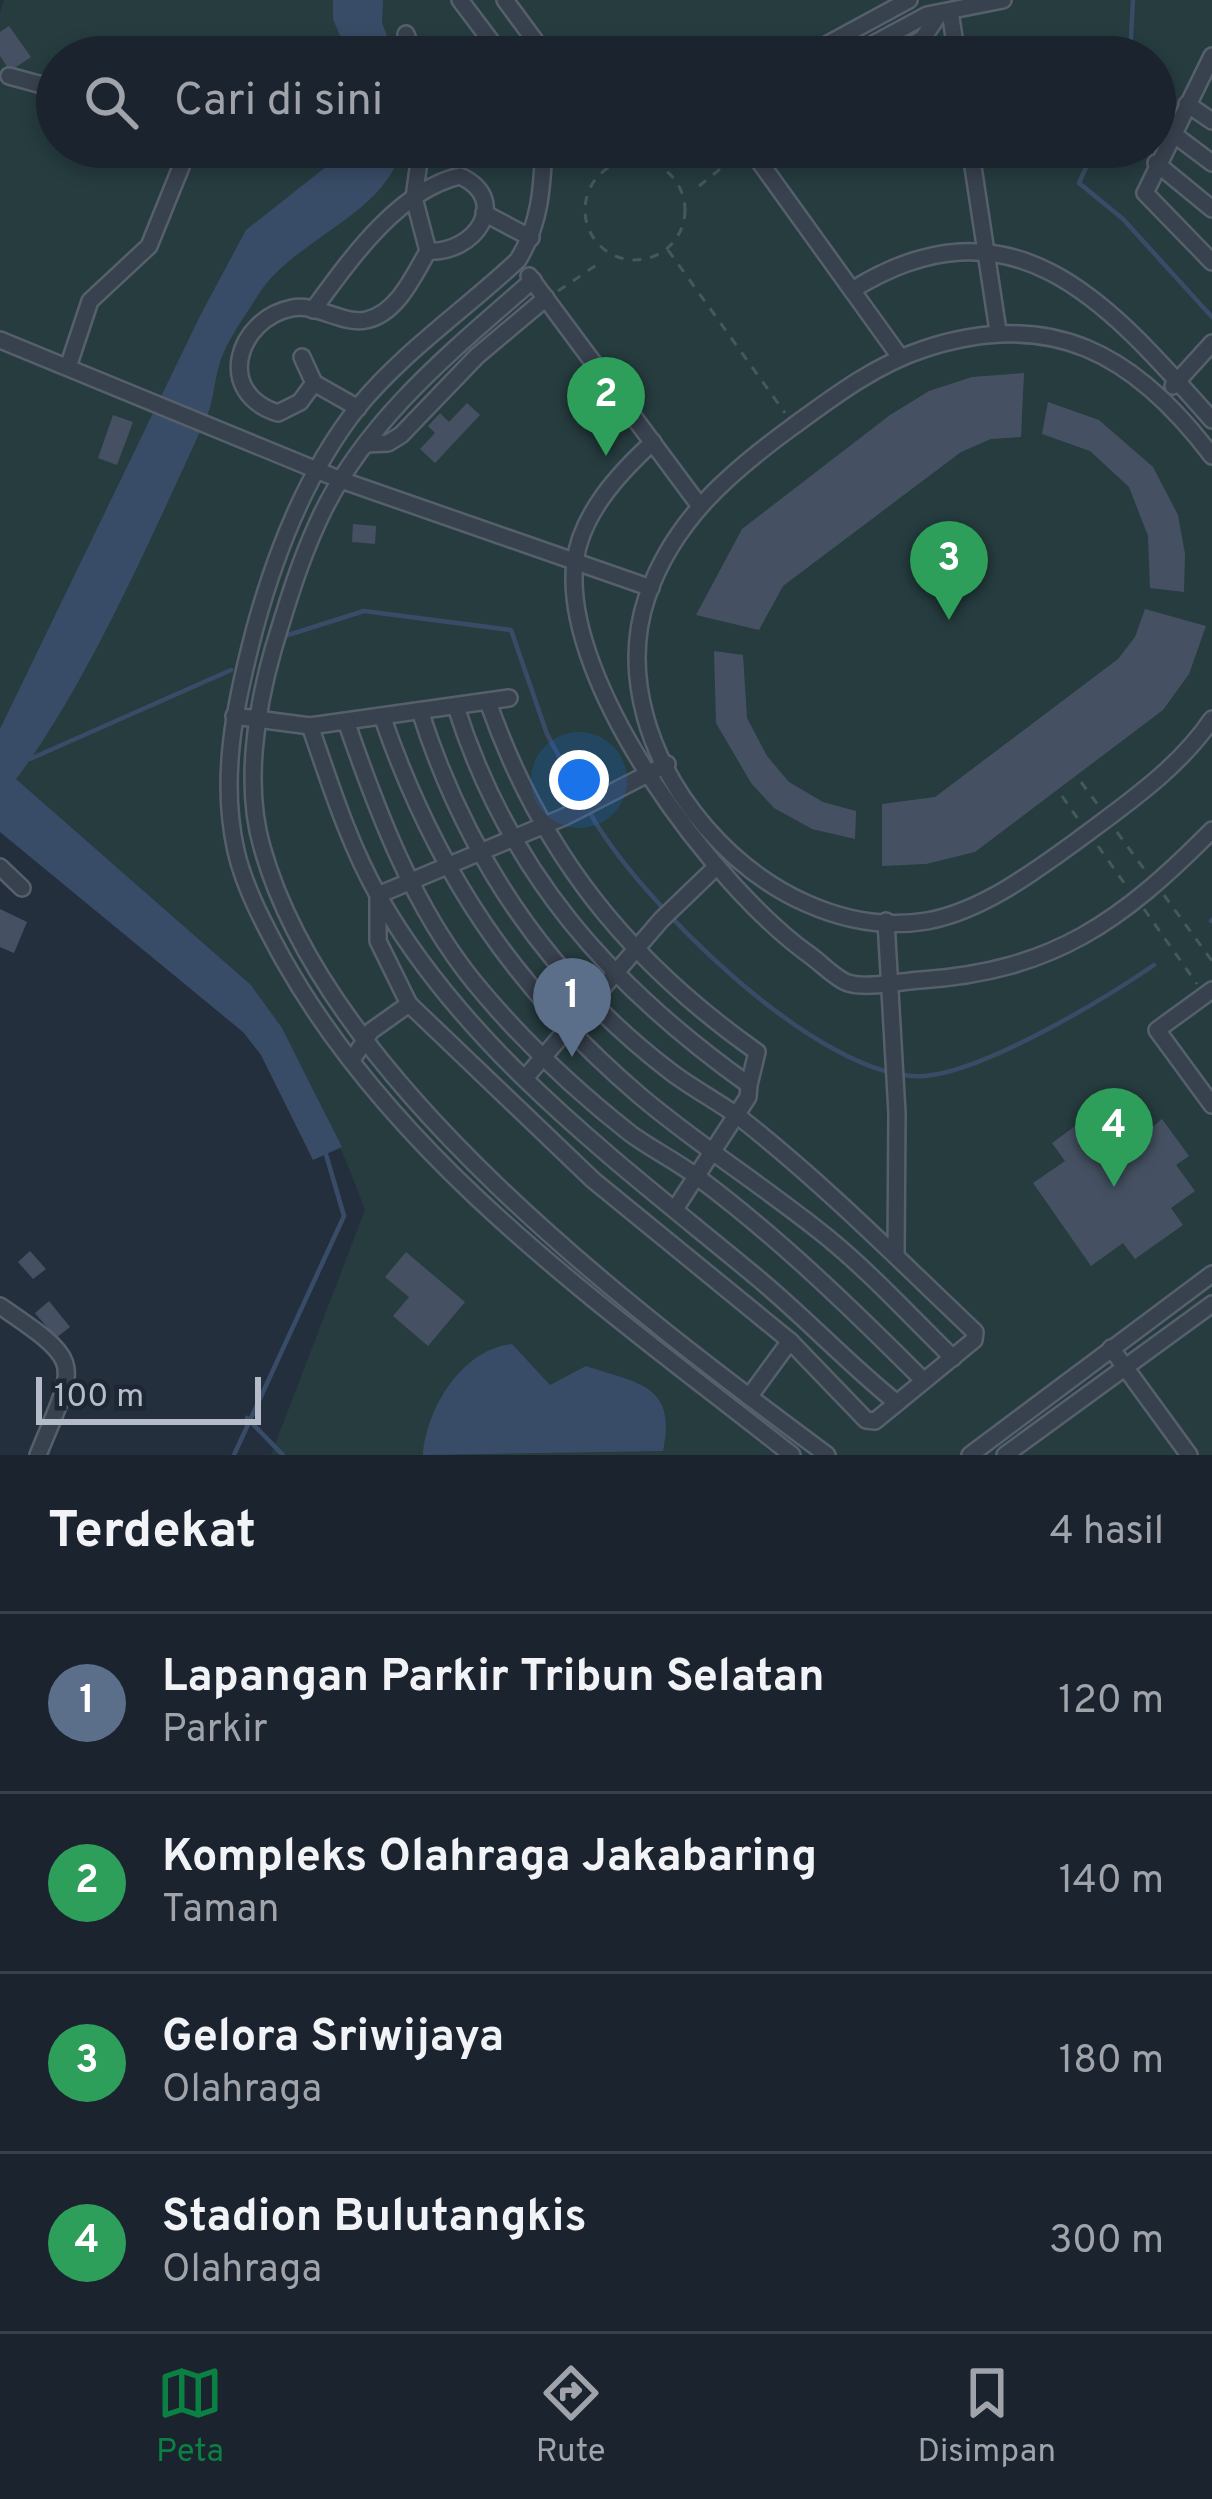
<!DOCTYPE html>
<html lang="id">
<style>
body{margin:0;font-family:Overpass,sans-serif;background:#282f3a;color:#f1f3f6}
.scale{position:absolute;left:36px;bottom:30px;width:225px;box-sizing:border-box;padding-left:12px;border:6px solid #b4bcc9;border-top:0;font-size:33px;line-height:42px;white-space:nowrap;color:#b4bcc9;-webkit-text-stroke:9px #1d2633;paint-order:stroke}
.you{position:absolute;left:579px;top:780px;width:42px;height:42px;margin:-30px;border:9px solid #fff;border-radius:50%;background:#1a73e8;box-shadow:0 0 0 18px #1a73e833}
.badge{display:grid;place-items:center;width:78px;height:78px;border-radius:50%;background:#0b8043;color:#fff;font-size:39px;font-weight:700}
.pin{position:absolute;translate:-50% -99px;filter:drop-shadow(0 3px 6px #0008)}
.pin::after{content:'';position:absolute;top:63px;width:42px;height:36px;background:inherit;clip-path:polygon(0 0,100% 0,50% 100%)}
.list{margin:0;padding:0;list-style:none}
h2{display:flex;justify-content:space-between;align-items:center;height:156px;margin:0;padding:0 48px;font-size:51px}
h2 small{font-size:39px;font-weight:400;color:#a0a4aa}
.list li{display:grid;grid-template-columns:78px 1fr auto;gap:36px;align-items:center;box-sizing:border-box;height:180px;padding:0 48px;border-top:3px solid #39404a}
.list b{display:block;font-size:45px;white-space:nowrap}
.list p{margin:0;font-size:39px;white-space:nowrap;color:#a0a4aa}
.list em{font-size:39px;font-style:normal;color:#a0a4aa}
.icon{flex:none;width:66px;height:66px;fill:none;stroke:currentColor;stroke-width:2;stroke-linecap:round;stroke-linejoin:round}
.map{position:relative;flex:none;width:1212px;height:1455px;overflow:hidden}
.search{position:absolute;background:#1b232e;box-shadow:0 6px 18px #0003;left:36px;right:36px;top:36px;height:132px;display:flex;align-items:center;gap:30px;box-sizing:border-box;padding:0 42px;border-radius:66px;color:#a0a4aa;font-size:45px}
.sheet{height:876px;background:#1b232e}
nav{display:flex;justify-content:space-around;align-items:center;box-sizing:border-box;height:168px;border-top:3px solid #39404a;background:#1b232e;font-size:33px;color:#a0a4aa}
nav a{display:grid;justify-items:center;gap:6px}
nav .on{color:#0b8043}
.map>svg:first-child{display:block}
.green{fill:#263c3f;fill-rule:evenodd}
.water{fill:#394c67}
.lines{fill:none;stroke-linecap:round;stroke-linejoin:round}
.stream{stroke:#394c67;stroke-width:4.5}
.building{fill:#455162}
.minor-casing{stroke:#565f6c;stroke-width:20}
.path{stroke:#44595c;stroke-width:3;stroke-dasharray:9 9;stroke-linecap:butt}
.minor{stroke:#38414e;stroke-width:15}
</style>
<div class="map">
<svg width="1212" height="1455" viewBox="0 0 1212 1455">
<rect width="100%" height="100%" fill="#242f3e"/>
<path class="green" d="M4,0H1212V1455H271L365,1210C336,1131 300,1054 251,985L0,765V12ZM57,57H1155V147H57Z"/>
<g class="water">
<path d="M333,0H383L382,23L395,57H349L333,19Z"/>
<path d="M351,147H402C387,215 294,238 258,295C246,315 229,337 221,359C214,379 214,402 205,421C154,531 88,684 16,779L251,985L282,1028L342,1147L313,1160L261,1055L243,1032L0,832V729L201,314L246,230Z"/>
<path d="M512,1344L550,1385L586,1366C639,1384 677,1384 663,1451L423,1455C426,1409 462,1349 512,1344Z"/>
</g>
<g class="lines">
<g class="stream">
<path d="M1130,57L1133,0"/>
<path d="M1095,147L1079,183L1123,219L1212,317"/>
<path d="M288,635L364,611L511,630L547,734L583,801"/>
<path d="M30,759L231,670"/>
<path d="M589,811C635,897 822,1084 925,1076C985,1071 1103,1000 1154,965"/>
<path d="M1211,921L1212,920"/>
<path d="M247,1418L283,1455"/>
<path d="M234,1455L344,1216L325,1151"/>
</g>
</g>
<g class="building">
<path d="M9,26L31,57L10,71L0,56V32Z"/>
<path d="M1024,373L1021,437L991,439L961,452L783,586L759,630L696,615L742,529L890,415L929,391L972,377Z"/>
<path d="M1048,402L1099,420L1153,467L1178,515L1185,554L1184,592L1150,588L1148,536L1129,487L1090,451L1042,434Z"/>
<path d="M467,403L480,415L435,463L420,449L435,433L428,426L440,413L449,422Z"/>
<path d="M113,415L133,422L117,465L98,458Z"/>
<path d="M353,524L376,526L375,544L352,542Z"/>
<path d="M1145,609L1206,626L1189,674L1163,710L975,852L926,864L882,866V804L935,797L1118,659L1135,637Z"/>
<path d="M714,651L743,655L747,718L767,756L789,782L823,802L856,811L855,839L812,829L774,808L751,783L716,723Z"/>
<path d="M0,909L27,922L14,953L0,947Z"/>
<path d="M1100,1108L1113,1126L1136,1109L1150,1129L1162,1119L1189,1156L1176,1165L1195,1191L1171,1208L1183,1225L1135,1259L1123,1243L1091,1266L1033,1183L1065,1161L1052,1143Z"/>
<path d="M30,1251L46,1269L33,1279L18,1262Z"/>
<path d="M406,1252L465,1302L428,1346L393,1316L409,1297L385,1277Z"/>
<path d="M49,1301L70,1327L56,1338L35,1313Z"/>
</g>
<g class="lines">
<defs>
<g id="minor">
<path d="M460,0L503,57"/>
<path d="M505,0L547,57"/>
<path d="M950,11L957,57"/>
<path d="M406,34L414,57"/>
<path d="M1212,56L1145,193L1212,262"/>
<path d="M804,57L909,0"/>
<path d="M849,57L927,15L1003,0"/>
<path d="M893,57L923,38L940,13"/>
<path d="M9,76L57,89"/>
<path d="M1187,104L1212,121"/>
<path d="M1172,133L1212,163"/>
<path d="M544,147C542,189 540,224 518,260C466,309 404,351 358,407C308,470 276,551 255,628C236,700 219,776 236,851C244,887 265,926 283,959C400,1167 609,1310 792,1455"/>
<path d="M749,147L900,357"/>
<path d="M970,147L998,331"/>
<path d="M1156,163L1212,209"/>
<path d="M484,213L531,238"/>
<path d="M529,276L699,505"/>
<path d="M533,280C452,351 363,422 318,522C299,563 286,607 273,650C256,710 244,786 262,847C327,1082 637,1314 827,1455"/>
<path d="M852,290C1013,190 1109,304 1212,420"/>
<path d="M313,310C349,261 398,190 460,176C512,200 475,254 428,251"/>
<path d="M0,340L341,480L651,588"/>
<path d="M302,357L314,383L300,402L278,413C214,393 237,319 292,308C316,303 343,325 366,320C397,314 414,275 428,251L414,198L421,147"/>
<path d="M68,367L90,301L149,246L181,167V147"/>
<path d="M314,383L358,408"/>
<path d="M1173,386L1212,343"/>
<path d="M653,442C619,473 581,514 575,562C560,683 716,889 811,956C822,964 836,979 848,983C868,989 901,981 921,980C1053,971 1121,922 1212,830"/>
<path d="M367,444L388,443L401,435L477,356L546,298"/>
<path d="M1212,456C1135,354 1051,307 924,349C875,365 833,397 792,427C729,473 673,521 647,597C594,753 764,948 927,921C982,911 1034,872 1078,840C1126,804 1178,769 1212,719"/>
<path d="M488,702C541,853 627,960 757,1052L749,1085"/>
<path d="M456,707C509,873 609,985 749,1085L748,1097L675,1209"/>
<path d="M420,711C467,858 548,978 671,1072C692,1088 717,1101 739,1117C823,1183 898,1259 975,1332L974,1340L897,1403C847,1363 804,1316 754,1275C619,1163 466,1051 378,895C348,842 330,783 310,726L509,698"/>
<path d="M234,716L310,726"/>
<path d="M382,716C436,872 514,988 639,1095C699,1146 767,1188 828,1238C872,1274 912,1318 953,1358"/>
<path d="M346,721C377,811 413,907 474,982C519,1037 575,1090 631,1134C653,1150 678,1162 700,1179C780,1239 852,1309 923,1380"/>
<path d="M667,764L564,817L378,895V941L409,1004L593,1180L790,1341L866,1420L875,1421L897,1403"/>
<path d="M0,867L22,888"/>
<path d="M886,921L897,1113L896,1256"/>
<path d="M1212,990L1157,1030L1212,1105"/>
<path d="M352,1060L371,1031L409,1004"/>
<path d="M526,1077L661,920L715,868"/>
<path d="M0,1306C87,1365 76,1361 38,1455"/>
<path d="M1111,1348L1189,1455"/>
<path d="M749,1397L790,1341"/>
<path d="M970,1455L1212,1274"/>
<path d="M1005,1455L1212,1304"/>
</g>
</defs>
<use href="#minor" class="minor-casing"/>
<g class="path">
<circle cx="635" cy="210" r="50"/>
<path d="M699,186L735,157"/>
<path d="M668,250L785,413"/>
<path d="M558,291L598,264"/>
<path d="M1081,782L1098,805"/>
<path d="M1062,796L1078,819"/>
<path d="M1117,832L1147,873"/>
<path d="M1098,846L1127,887"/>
<path d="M1164,895L1212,961"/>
<path d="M1144,909L1197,984"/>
</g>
<use href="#minor" class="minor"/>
</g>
</svg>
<div class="scale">100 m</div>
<div class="you"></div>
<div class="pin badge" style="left:572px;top:1057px;background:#5c6f8a">1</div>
<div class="pin badge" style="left:606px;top:456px;background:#2e9e5b">2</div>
<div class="pin badge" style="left:949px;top:620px;background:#2e9e5b">3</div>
<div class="pin badge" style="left:1114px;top:1187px;background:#2e9e5b">4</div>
<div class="search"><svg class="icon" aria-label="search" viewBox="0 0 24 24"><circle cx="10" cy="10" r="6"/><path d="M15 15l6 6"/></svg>Cari di sini</div>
</div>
<section class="sheet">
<h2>Terdekat<small>4 hasil</small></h2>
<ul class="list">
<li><span class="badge" style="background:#5c6f8a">1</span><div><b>Lapangan Parkir Tribun Selatan</b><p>Parkir</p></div><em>120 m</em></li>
<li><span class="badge" style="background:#2e9e5b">2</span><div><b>Kompleks Olahraga Jakabaring</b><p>Taman</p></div><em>140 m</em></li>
<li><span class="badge" style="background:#2e9e5b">3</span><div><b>Gelora Sriwijaya</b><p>Olahraga</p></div><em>180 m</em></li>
<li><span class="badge" style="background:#2e9e5b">4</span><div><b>Stadion Bulutangkis</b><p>Olahraga</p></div><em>300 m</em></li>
</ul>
</section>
<nav>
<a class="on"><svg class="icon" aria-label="map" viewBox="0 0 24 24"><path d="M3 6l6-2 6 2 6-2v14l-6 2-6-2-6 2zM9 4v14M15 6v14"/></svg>Peta</a>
<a><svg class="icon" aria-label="directions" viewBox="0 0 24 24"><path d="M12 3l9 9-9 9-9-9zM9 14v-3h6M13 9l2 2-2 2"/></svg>Rute</a>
<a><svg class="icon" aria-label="saved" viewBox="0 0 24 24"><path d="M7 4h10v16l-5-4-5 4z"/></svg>Disimpan</a>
</nav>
